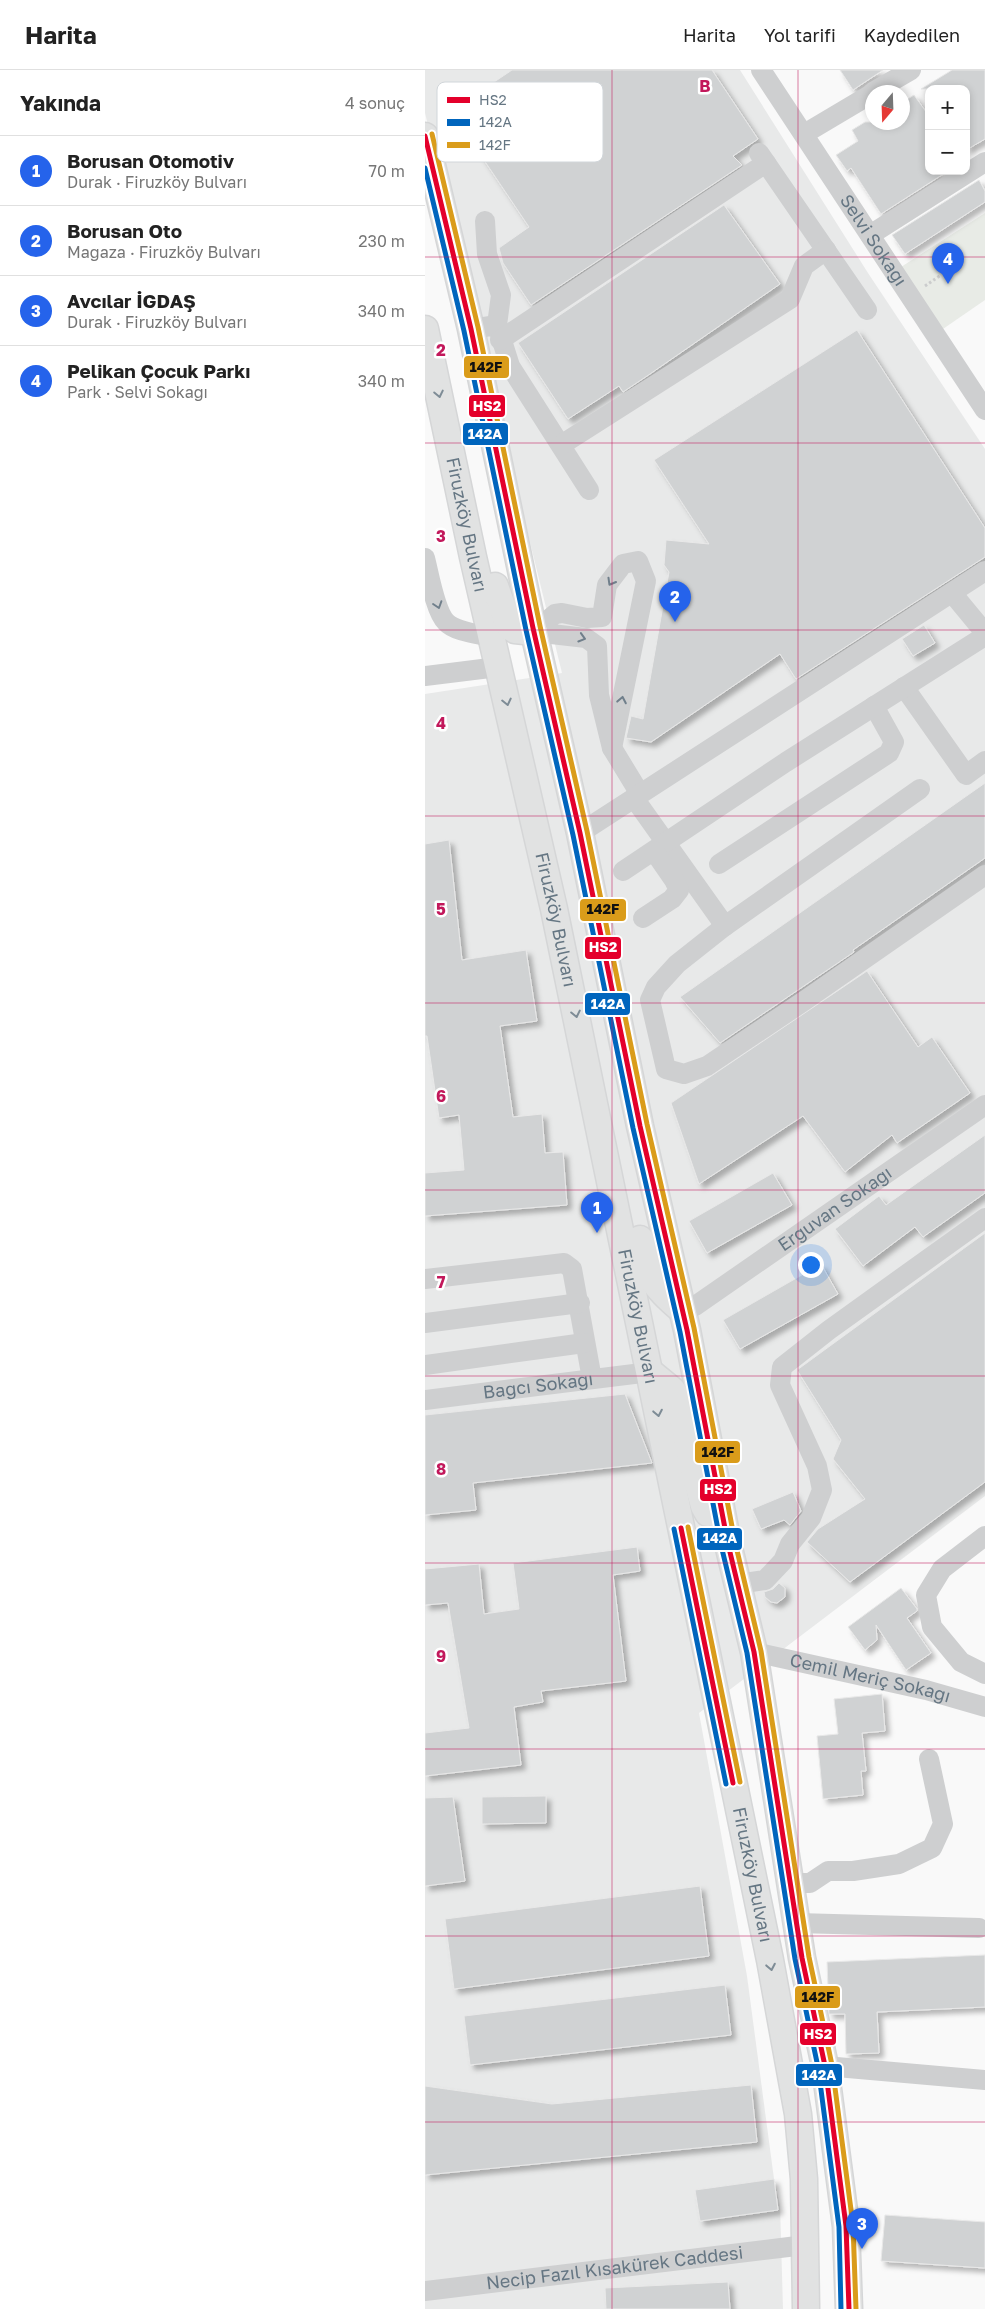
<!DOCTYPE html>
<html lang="tr">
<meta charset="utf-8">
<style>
body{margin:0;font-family:"Golos Text",sans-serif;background:#f6f6f6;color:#222}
.controls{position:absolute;right:15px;top:15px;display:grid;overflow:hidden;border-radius:10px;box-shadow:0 2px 8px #0003}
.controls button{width:45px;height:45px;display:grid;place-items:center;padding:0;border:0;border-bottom:1px solid #e0e0e0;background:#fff;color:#222;font:25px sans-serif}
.compass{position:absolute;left:440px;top:15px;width:45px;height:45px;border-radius:50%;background:#fff;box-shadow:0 2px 8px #0003;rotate:199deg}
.you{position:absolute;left:385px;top:1194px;width:18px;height:18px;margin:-12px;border:4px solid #fff;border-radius:50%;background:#1a73e8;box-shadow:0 0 0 8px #1a73e833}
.badge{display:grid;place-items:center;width:32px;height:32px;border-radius:50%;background:#2563eb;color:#fff;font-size:16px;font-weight:700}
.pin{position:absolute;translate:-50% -41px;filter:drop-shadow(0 1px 2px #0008)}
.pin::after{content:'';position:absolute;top:26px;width:18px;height:15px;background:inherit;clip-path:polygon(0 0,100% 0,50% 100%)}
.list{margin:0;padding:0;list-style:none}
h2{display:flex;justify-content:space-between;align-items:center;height:65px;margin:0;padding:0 20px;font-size:21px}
h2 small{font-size:16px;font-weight:400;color:#767676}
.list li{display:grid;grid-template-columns:32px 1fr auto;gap:15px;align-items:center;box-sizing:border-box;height:70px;padding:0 20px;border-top:1px solid #e0e0e0}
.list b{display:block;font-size:19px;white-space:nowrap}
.list p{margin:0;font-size:16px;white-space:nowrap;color:#767676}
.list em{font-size:16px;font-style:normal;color:#767676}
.map{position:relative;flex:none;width:560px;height:2239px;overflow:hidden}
header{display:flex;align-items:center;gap:30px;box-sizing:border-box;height:70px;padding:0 25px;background:#fff;border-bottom:1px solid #e0e0e0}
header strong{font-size:24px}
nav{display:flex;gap:28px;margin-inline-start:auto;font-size:18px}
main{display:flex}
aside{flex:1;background:#fff}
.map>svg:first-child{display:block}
.built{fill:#e8e9e9}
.green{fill:#e8ebe6}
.building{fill:#d0d2d3;stroke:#e8e8e8;filter:url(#shadow)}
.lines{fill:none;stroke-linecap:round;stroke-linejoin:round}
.major-casing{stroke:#d5d6d7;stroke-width:29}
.path{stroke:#cbcccd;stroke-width:3;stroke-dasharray:2.5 2.5;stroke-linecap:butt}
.minor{stroke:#cecfd0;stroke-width:20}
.major{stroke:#e1e2e2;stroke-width:26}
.bus-1-casing{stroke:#fff;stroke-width:9}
.bus-2-casing{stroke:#fff;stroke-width:9}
.bus-3-casing{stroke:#fff;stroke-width:9}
.bus-1{stroke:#e4002b;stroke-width:5}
.bus-2{stroke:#0065bd;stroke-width:5}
.bus-3{stroke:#da9c1a;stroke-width:5}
.oneway{stroke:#7e8c96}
.oneway2{stroke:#707f8b}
.grid{fill:none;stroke:#c2185b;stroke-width:1;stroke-opacity:0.55}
.labels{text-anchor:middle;stroke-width:5;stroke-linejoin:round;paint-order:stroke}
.street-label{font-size:18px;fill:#657683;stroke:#fff}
.key{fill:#fff;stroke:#d1d6da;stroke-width:1}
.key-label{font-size:14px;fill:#657683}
.grid-label{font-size:16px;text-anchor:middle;font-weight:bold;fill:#c2185b;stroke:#fff;stroke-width:5;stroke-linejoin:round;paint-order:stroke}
.line-badge{stroke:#fff;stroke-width:2}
.badge-label{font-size:14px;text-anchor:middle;font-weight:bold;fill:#fff}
.pale-badge-label{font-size:14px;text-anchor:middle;font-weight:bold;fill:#111}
</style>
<header>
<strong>Harita</strong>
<nav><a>Harita</a><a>Yol tarifi</a><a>Kaydedilen</a></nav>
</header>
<main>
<aside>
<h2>Yakında<small>4 sonuç</small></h2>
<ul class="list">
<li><span class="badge">1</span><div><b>Borusan Otomotiv</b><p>Durak · Firuzköy Bulvarı</p></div><em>70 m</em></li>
<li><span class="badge">2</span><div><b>Borusan Oto</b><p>Mağaza · Firuzköy Bulvarı</p></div><em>230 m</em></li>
<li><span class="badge">3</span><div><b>Avcılar İGDAŞ</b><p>Durak · Firuzköy Bulvarı</p></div><em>340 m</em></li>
<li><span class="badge">4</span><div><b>Pelikan Çocuk Parkı</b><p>Park · Selvi Sokağı</p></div><em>340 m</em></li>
</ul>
</aside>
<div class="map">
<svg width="560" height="2239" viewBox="0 0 560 2239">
<defs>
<filter id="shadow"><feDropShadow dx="4.5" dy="4.5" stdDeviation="2.5" flood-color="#0004"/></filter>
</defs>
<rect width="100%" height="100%" fill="#f9f9f9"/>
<path class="built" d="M0,0H315L443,203L560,379V1426L274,1643L322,1906L349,2109L355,2135L358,2239H0V624L137,603L0,43Z"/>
<path class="green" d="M560,143V230L515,261L476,197Z"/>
<g class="building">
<path d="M87,0H287L333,69L308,86L317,95L106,235L78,193L74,178L104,157L26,41Z"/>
<path d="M415,0H458L428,20Z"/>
<path d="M527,0H560V69L541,80V19H496Z"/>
<path d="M489,25L504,46V101H523L456,144L426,98L422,101L411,85L433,71L427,60L440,52H478V32Z"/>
<path d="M554,110L560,121V132L480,184L467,165Z"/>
<path d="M299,135L355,214L225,304L198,322L194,316L143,349L93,273Z"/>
<path d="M432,260L560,458V487L371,609L355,584L226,672L201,668L206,646L218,649L244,502L239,495L241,470L284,474L229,390Z"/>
<path d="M499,555L510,573L488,586L477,569Z"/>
<path d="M560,713V788L428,880L429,882L295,973L255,927Z"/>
<path d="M24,770L37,890L101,880L112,951L75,956L88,1047L117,1044L120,1083L138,1082L142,1135L0,1146V1103L39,1100L34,1045L14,1048L2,966H0V774Z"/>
<path d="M442,901L493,977L507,967L545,1023L472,1073L467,1065L420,1102L378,1046L274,1114L246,1033Z"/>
<path d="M560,1065V1123L498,1167L490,1157L438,1196L410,1159L454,1126L461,1135Z"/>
<path d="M348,1103L367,1135L282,1183L264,1151Z"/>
<path d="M560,1163V1412L425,1512L382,1472L393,1459L440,1429L408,1389L416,1370L372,1300Z"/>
<path d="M396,1194L413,1224L315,1279L298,1250Z"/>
<path d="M200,1324L227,1393L48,1413L51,1440L0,1445V1345Z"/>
<path d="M368,1422L376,1441L365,1455L359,1450L336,1459L327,1439Z"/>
<path d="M212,1477L215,1501L188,1505L201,1611L116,1621L118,1632L89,1637L96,1695L0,1706V1663L44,1658L23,1533L0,1535V1499L54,1494L59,1544L94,1539L88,1493Z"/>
<path d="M354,1513L360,1518V1527L352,1533L346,1532L340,1527L339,1522L348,1519Z"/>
<path d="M476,1518L492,1539V1541L482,1548L506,1583L481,1600L451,1555L452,1570L440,1580L423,1557Z"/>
<path d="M457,1624L460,1661L437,1663L441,1701H436L438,1725L398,1729L392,1666L413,1664L409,1629Z"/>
<path d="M121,1726V1753L57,1754V1727Z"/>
<path d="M28,1727L40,1811L0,1816V1728Z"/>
<path d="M275,1816L284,1886L29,1919L20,1849Z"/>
<path d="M560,1885V1937L452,1942L454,1983L421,1984L420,1944H404L402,1892Z"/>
<path d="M300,1915L306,1965L45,1995L39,1946Z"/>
<path d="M326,2015L332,2072L0,2105V2016L127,2034Z"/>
<path d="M349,2109L353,2140L275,2151L270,2120Z"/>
<path d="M460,2145L560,2152V2198L456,2191Z"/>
<path d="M303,2212L305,2239H181L180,2218Z"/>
</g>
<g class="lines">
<defs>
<g id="major">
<path d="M0,66L46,259L108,558L155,763L215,1056L262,1260L303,1474L329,1582L377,1888L400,1996L421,2156L424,2239"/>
<path id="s6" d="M0,259L48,487L129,839L345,1890L373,2044L379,2109L381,2239"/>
<path d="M70,516L84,556L90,560L109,562"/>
<path d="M215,1169C221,1205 228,1216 257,1240"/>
<path d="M225,1302L247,1320L255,1334L269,1400L279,1436L283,1443"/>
</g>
</defs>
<use href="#major" class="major-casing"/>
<path class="path" d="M500,216L516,205"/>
<g class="minor">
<path id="s1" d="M336,0L560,340"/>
<path d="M448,22L486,0"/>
<path d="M379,64L448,23"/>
<path d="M334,83L442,240"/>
<path d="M60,151L62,184L76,225L72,255"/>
<path d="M445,165L560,92"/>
<path d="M46,259L72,255L85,296L164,420"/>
<path d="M75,270L341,93"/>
<path d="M136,375L365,229L379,196L401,180"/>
<path d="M0,488C4,503 10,541 21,552C30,562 54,564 66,567"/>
<path d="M527,523L560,563"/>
<path d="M109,562L130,544L137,543L162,548L177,547L182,515L198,494L213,491L221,511L187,678"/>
<path d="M109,562L161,568L172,576L174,625L187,678L215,724"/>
<path d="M0,606L73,597"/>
<path d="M479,617L541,705L560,691"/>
<path d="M495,719L300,856L252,894L231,917L225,930L241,999L259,1004L282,996L379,931L560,805"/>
<path d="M209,728L300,856"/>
<path d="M155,763L560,501"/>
<path d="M294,794L464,683L469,672L449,636"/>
<path d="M198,801L361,692L560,566"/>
<path d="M218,848L247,829L254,820L249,810L229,781"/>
<path d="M0,1209L139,1193L147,1199L167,1309"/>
<path id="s2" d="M257,1240L270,1236L560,1035"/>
<path d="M0,1253L155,1233"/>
<path d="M0,1295L159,1273"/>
<path id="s3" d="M0,1330L225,1302"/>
<path d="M560,1466L517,1499L501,1525L507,1557L536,1592L560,1604"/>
<path d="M313,1514L340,1510L358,1491L365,1474L386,1448L397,1420L392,1396L355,1315L357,1297L404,1260L560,1148"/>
<path id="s4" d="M329,1582L501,1620L560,1637"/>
<path d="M365,1813H385L403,1801H428L474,1794L507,1778L518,1754L504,1689"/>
<path d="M372,1853L554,1858"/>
<path d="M400,1996L560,2010"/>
<path id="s5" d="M0,2221L380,2175"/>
</g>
<use href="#major" class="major"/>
<defs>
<g id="bus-1">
<path d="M0,66L46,259L108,558L155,763L215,1056L262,1260L303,1474L329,1582L377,1888L400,1996L421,2156L424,2239"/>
<path d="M256,1458L308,1713"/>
</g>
<g id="bus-2">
<path d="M0,98L39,261L101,560L148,765L208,1058L255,1262L296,1475L322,1583L370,1889L393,1997L414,2157L416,2239"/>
<path d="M249,1459L301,1714"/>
</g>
<g id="bus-3">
<path d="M7,64L53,257L115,556L162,761L222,1054L269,1258L310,1472L336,1581L384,1887L407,1995L428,2155L431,2239"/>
<path d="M263,1457L315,1712"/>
</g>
</defs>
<use href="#bus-1" class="bus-1-casing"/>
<use href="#bus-2" class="bus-2-casing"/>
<use href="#bus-3" class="bus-3-casing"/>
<use href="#bus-1" class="bus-1"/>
<use href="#bus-2" class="bus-2"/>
<use href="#bus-3" class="bus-3"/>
</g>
<defs><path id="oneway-chevron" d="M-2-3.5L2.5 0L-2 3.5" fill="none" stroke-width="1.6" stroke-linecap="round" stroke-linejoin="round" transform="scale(1.25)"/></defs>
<g class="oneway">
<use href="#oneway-chevron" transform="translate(14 324) rotate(78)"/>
<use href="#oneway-chevron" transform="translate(82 632) rotate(77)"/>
<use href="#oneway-chevron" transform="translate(151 944) rotate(78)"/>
<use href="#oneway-chevron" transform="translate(233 1343) rotate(79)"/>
<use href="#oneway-chevron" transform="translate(346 1897) rotate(79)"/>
</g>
<g class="oneway2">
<use href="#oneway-chevron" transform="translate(186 512) rotate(120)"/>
<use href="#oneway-chevron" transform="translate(13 535) rotate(72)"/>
<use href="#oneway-chevron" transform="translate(157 568) rotate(17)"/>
<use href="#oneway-chevron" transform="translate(197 630) rotate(-79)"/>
</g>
<path class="grid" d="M187,0V2239M373,0V2239M0,187H560M0,373H560M0,560H560M0,746H560M0,933H560M0,1120H560M0,1306H560M0,1493H560M0,1679H560M0,1866H560M0,2052H560"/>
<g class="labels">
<g class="street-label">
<text dy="6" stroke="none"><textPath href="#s1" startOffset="204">Selvi Sokağı</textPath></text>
<text dy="6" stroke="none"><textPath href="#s6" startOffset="200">Firuzköy Bulvarı</textPath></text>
<text dy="6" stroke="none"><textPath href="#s6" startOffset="605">Firuzköy Bulvarı</textPath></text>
<text dy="6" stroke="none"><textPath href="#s2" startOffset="184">Erguvan Sokağı</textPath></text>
<text dy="6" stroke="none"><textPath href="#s6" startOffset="1010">Firuzköy Bulvarı</textPath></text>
<text dy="6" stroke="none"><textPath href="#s3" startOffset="114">Bağcı Sokağı</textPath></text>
<text dy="6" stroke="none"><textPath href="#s4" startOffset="119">Cemil Meriç Sokağı</textPath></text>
<text dy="6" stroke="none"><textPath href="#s6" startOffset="1580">Firuzköy Bulvarı</textPath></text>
<text dy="6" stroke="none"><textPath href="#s5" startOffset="191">Necip Fazıl Kısakürek Caddesi</textPath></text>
</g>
</g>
<rect x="12" y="12" width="166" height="80" rx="8" class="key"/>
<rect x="22" y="27" width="23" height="6" fill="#e4002b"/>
<rect x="22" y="49" width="23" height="7" fill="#0065bd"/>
<rect x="22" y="72" width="23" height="6" fill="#da9c1a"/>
<g class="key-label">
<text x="54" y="35">HS2</text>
<text x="54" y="57">142A</text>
<text x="54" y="80">142F</text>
</g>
<g class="grid-label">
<text x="280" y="22">B</text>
<text x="16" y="286">2</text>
<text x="16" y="472">3</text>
<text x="16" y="659">4</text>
<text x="16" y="845">5</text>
<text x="16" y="1032">6</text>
<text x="16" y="1218">7</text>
<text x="16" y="1405">8</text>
<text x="16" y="1592">9</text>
</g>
<g class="line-badge">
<rect x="38" y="285" width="47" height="24" rx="5" fill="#da9c1a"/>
<rect x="43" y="324" width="38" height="24" rx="5" fill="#e4002b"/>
<rect x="37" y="352" width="47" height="24" rx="5" fill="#0065bd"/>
<rect x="154" y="828" width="48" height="24" rx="5" fill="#da9c1a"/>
<rect x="159" y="866" width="38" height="24" rx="5" fill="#e4002b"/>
<rect x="159" y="922" width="47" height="24" rx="5" fill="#0065bd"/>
<rect x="269" y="1370" width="47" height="24" rx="5" fill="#da9c1a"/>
<rect x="274" y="1408" width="38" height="24" rx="5" fill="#e4002b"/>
<rect x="271" y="1457" width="47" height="24" rx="5" fill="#0065bd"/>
<rect x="369" y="1915" width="47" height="24" rx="5" fill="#da9c1a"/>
<rect x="374" y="1952" width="38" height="24" rx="5" fill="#e4002b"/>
<rect x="370" y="1993" width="48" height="24" rx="5" fill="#0065bd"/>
</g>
<g class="badge-label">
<text x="62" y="341">HS2</text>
<text x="60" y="369">142A</text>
<text x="178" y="882">HS2</text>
<text x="183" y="939">142A</text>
<text x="293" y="1424">HS2</text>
<text x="295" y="1473">142A</text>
<text x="393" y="1969">HS2</text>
<text x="394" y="2010">142A</text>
</g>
<g class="pale-badge-label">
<text x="61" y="302">142F</text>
<text x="178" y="844">142F</text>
<text x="293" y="1387">142F</text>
<text x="393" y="1932">142F</text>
</g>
</svg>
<div class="controls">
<button>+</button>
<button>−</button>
</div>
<svg class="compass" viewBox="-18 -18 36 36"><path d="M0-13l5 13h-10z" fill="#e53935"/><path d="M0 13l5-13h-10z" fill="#767676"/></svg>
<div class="you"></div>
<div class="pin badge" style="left:172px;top:1163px">1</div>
<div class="pin badge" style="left:250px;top:552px">2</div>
<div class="pin badge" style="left:437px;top:2179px">3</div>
<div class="pin badge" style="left:523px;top:214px">4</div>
</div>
</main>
